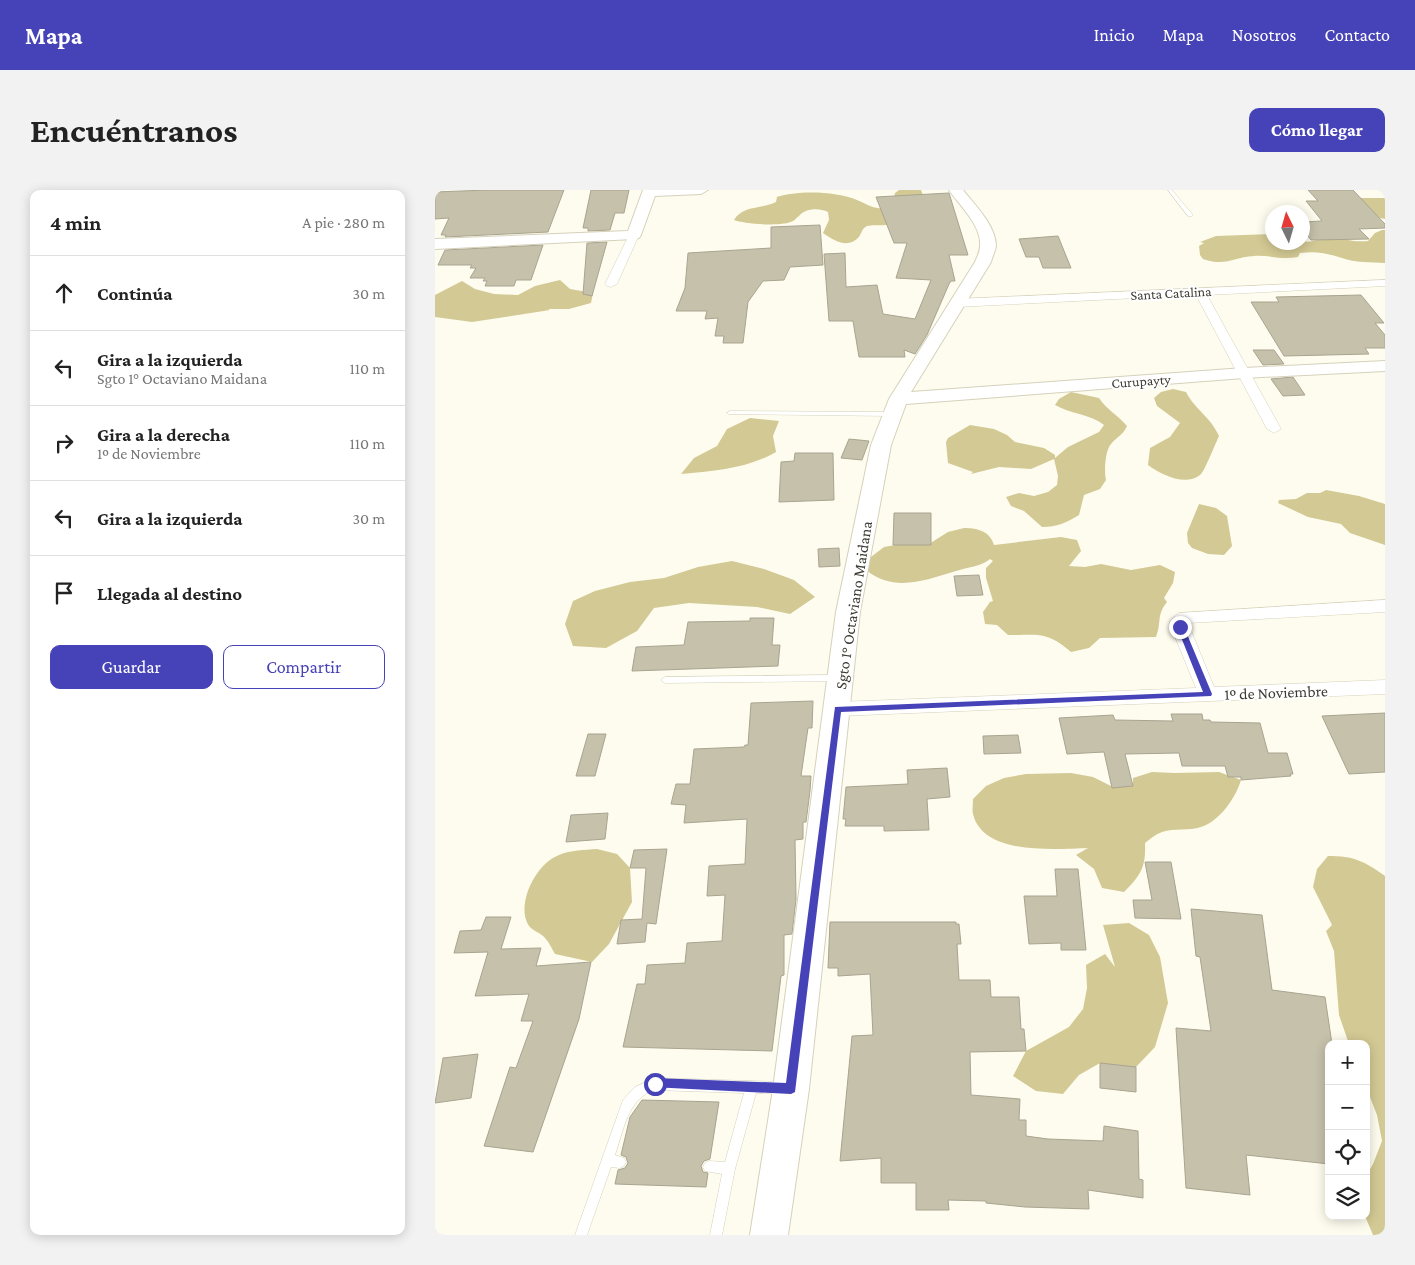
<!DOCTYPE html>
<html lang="es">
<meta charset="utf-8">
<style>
body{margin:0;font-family:"Crimson Pro",serif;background:#f2f2f2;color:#222}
.controls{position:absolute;right:15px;bottom:15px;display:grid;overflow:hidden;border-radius:10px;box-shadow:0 2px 12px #0003}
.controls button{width:45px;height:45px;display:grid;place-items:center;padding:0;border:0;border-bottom:1px solid #e0e0e0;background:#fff;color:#222;font:25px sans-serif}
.compass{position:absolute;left:830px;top:15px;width:45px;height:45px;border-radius:50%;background:#fff;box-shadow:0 2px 12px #0003;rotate:355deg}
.stop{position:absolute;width:15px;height:15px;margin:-11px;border:4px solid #4642b7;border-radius:50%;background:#fff}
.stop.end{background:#4642b7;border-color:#fff;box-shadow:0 1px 5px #0008}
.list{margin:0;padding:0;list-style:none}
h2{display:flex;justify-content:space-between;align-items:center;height:65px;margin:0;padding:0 20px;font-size:21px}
h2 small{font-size:16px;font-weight:400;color:#767676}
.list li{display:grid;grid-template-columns:32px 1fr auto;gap:15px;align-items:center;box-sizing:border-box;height:75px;padding:0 20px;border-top:1px solid #e0e0e0}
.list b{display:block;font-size:19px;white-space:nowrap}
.list p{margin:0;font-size:16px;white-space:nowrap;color:#767676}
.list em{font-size:16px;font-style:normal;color:#767676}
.actions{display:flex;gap:10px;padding:15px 20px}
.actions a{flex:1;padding:11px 0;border:1px solid #4642b7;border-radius:10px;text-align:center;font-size:18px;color:#4642b7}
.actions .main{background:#4642b7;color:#fff}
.icon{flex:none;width:28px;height:28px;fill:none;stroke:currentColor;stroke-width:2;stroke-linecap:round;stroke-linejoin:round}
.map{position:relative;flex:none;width:950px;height:1045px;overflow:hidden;border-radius:10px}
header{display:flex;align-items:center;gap:30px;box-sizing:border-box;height:70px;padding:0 25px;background:#4642b7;color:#fff}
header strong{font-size:24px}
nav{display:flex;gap:28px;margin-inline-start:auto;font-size:18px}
.intro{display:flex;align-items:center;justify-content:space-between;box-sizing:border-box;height:120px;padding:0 30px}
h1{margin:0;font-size:35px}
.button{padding:12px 22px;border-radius:10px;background:#4642b7;color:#fff;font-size:18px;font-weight:700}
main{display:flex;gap:30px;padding:0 30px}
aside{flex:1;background:#fff;border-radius:10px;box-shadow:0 2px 12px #0003}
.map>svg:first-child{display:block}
.forest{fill:#d3c994}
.building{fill:#c5c1ab;stroke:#a8a490}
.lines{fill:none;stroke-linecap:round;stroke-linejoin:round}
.lane-casing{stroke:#d5d1bb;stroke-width:1}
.street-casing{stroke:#d5d1bb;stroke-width:1}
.secondary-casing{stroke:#d5d1bb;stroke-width:2}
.lane{fill:#fff;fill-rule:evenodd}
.street{fill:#fff;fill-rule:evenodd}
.secondary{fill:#fff;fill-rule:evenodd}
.route{fill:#4642b7}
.labels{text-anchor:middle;stroke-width:4;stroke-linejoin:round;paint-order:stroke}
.far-street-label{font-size:14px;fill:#3d3b33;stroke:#fff}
.street-label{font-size:16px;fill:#3d3b33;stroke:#fff}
</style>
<header>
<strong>Mapa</strong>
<nav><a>Inicio</a><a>Mapa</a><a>Nosotros</a><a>Contacto</a></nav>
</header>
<div class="intro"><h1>Encuéntranos</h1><a class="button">Cómo llegar</a></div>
<main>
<aside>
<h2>4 min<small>A pie · 280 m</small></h2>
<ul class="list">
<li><svg class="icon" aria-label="ahead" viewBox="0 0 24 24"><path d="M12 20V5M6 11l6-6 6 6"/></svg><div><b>Continúa</b></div><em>30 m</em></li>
<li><svg class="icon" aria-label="left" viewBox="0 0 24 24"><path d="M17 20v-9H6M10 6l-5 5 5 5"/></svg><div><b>Gira a la izquierda</b><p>Sgto 1° Octaviano Maidana</p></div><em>110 m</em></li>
<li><svg class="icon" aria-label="right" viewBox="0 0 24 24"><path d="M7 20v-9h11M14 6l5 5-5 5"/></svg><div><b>Gira a la derecha</b><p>1º de Noviembre</p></div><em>110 m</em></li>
<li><svg class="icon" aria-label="left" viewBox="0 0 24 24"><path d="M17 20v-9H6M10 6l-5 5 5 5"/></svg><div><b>Gira a la izquierda</b></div><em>30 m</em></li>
<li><svg class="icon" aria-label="arrive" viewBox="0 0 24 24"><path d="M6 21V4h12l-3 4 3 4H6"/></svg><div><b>Llegada al destino</b></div></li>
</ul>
<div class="actions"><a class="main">Guardar</a><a>Compartir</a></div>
</aside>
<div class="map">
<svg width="950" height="1045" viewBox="0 0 950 1045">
<rect width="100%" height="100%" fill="#fefcee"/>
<g class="forest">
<path d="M464,0H486L488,5C478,14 467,27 456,33C449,37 439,34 432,36C426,39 427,44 423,48C412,59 398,50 388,43L394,30L393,22C384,18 371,18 364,26C362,27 360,30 358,31C348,37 309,34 299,30C307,15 328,19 341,12L342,7C362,0 402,1 422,10C438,17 437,19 456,18L460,3Z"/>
<path d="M924,8H950V29L936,26Z"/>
<path d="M947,40H950V73C936,72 920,73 907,68C892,63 880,61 865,63L863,67C847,70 834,65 819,66C798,67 792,77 768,69L765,65L764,56L769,53L765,52L781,46L837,44L838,52H868V51C875,53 881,50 888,48C903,46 918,53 933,51L940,43Z"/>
<path d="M125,90L135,99L158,103L156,113L134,119H113L115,120L37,132L0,127V105L27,91L40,99L59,104L83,105L100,96Z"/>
<path d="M738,199L751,202C761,221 775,226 784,246C781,252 769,283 765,285C750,297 725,284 713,275L715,258L735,247L745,233L722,216L719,208L726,202Z"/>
<path d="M636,202L664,208C672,220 683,225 692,236C688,245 682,247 676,254C670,261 669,281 671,290L665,299L649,305L644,325C631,333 622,337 607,337L589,321L576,316L571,307L584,303L599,306L613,302L622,295L623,286L619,269L596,279L564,277L536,284L538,282L513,273L511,252L513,248L535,235L559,239L572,245L580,252L609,258L620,265V268L633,257L664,242L669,235C655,224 636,224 620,215L624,209Z"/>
<path d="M315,228L344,231L338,246L341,262C312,279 279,281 246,284L259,268L282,256L292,239Z"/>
<path d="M891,300L924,306L950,314V355L915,343L906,334L873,327L843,313L844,310L861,309L872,303H885Z"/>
<path d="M764,314L781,318L792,326L797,356L789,365L773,364L757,358L753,353L752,343Z"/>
<path d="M529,338C542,338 555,341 559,355L626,347L642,350L646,361L634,376L650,377L666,374L696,380L725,375L740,382L738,393L729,408L732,412C721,426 727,431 721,447L665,448L654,458L636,462C612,441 604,445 573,445L562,435L550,434L548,422L555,412L558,411L551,388V378L558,371L555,369C545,377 533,377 521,381C491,390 459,403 431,380L432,370L449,357L466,354H494L513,342Z"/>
<path d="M297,371L329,379L359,390L380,407L355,424L322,417L254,413L219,418L202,441L171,458L138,456L130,434L138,411L160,401L195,392L229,388L263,377Z"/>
<path d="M717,582L740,583L784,582L806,590C801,607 785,631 766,637C754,641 739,638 727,642C721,644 715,649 710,653C711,677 706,685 689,702L667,698L659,679L641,665L653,658C621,659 548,666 538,624C537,620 538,614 538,609L551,596L569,588L591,584L636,583L658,587L678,597L698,596V588Z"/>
<path d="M162,659L182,664L195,678L197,712L174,754L157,772L120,764C117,759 114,752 110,748C106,743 98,741 94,736C80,715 101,673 124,665C136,660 149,660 162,659Z"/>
<path d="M893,666C919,666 929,671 950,686V1045H938L930,1026L931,986L938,974L947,951L942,925L931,897V854H914L904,825L899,761L891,741L897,735L878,697L882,679Z"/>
<path d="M694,733L714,745L725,767L733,813L720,857L701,877H674L665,873L644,885L628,904L601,901L578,886L591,861L634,837L648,819L652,798L651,775L670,764L680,777L668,735Z"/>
</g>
<g class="building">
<path d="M52,0H129L113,42L10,47L11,45H6L14,28L0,29V2Z"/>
<path d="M156,0H194L189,23H180L175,40L153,41V38H148Z"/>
<path d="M873,0H918L950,34V38L924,39L934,49L876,50L868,40V32L887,31L871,11H883Z"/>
<path d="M514,3L533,65H514L520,91H516L514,94L492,145L480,164L469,160L470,167H424L418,131H394L389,64L410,63L411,97L442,95L448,124L480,129L496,90L461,88L472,53H459L441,7Z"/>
<path d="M385,35L388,75L355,77L349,90L328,91L313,112L308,153H288L289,146H280L283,128L270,129L272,121H241L250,98L253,63L336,58V37Z"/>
<path d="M623,46L636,78H608L604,67H591L584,49Z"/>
<path d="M172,52L157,106L148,104L152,53Z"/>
<path d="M108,55L96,90H81L79,96H50L52,91H48L50,88H35L41,78H35L37,75H3L10,60Z"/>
<path d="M926,105L949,133H940L950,145V158H930L934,164L849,166L816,112H844L841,107Z"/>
<path d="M818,160H839L849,174L828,175Z"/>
<path d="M858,187L870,205L848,206L836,189Z"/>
<path d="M414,249L434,251L427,270L406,268Z"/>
<path d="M360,263H398L399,310L344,312L346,272L359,271Z"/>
<path d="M459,323H496V355H458Z"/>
<path d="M404,358L405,376L384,377L383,359Z"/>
<path d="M544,385L548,405L522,406L519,386Z"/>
<path d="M315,428H339L337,455H345L343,476L197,481L201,457L249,455L253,432L315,431Z"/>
<path d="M378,511L377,538H373L366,586H376L375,601L371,632H368V649L360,650L361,709L357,744L349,745V785L346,786L337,861L188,857L202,794H210L212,775L250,773L252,753L287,751L290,705L272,706L274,676L310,674L312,629L249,633L251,615L236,614L241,594H255L259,559L309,557L310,555H313L316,513Z"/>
<path d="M950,523V582L914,584L887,526Z"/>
<path d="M736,524H767L768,530H775L776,532L825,533L833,563H852L858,584H855L856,586L806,590V587H793L790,576H747L744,563L690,564L698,596L677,598L669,562L632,564L624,528L678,525L680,530L738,531Z"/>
<path d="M153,544H171L160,586H141Z"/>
<path d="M583,545L586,563L549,564L548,546Z"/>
<path d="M512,578L515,607L492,609L494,640L449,641V636H410L411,629H408L411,597L473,594L472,580Z"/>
<path d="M173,623L170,649L131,652L136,625Z"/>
<path d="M232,659L221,734L212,733L210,752L182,754L186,730L207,729L211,678H195L199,660Z"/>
<path d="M710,672H736L746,729L700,728L698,710H717Z"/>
<path d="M620,679H643L651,760H626V753L594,754L589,706H622Z"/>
<path d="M756,719L827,725L837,800L890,807L897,854H894V974L811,965L815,1005L751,998L741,838L776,841L765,767L761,766Z"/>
<path d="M51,727H76L66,759L106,758L101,776L156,772L144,829L98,962L49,956L75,877L81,878L98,831H86L94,804L40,806L53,762L19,763L25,741L46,740Z"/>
<path d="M395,732H521V734H524L526,754H522L524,790H555L556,807H584L586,839H589L591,861L535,862L536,905L585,909L584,930H591V946L613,949L668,951L669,936L703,941L704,989L708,990V1008L653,1000L654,1019L590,1017L551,1013V1011L513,1010L514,1020H481V993H446V968L405,971L417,846L438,845L435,784L403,786V778H393Z"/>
<path d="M43,864L36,908L0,913L8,868Z"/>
<path d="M665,873L701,877V902L665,898Z"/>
<path d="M207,910L284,912L275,969L269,971L266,976L268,982L273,983L271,997L180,994L183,980L190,978L193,973L191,967L186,965L195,927Z"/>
</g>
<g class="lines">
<defs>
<g id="lane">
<path d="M733,0H737L757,24V26H753Z"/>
<path d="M295,221L457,222L460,224L457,226L293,224L292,223Z"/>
<path d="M403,485L407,488L403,491L230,493L226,490L230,487Z"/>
<path d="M220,888L348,892L352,894L354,898L352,902L348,904L321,903L300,979L287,1045H275L287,984L270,981L268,977L270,973L274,971L290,972L309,903L220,900C193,907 188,942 180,965L189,968L191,972L189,976L185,978L176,977L152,1045H140L188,910L200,897Z"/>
</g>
<g id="street">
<path d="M199,42L204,45L182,94L176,97L172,96L170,94L194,45Z"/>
<path d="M950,90V96L772,105L846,239L839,243L832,239L761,105L522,117L516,113L522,109Z"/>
<path d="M950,410V422L753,433L779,497L950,490V504L403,526L396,524L394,519L396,514L403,512L761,498L736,437L735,431L744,423Z"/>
</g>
<g id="secondary">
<path d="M208,0H273L266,4L220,6L206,45L204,48L199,49L0,59V49L193,41Z"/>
<path d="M514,0H528C540,15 561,36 561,56C560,62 557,67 556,72L476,202L809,178L950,171V181L809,188L471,214L456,255L425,422L374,899L353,1045H315L338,899L401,422L436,255L454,209L540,72C542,67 545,62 545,56C547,36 525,16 514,0Z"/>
</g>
</defs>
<use href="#lane" class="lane-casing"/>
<use href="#street" class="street-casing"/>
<use href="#secondary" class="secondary-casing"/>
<use href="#lane" class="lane"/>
<use href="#street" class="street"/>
<use href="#secondary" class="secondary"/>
</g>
<path class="route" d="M745,434L749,437L777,504L776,506L406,522L360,902L356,904L216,897L215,894L216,890L220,888L351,893L400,517L768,502L742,437Z"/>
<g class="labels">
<g class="far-street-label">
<text transform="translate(736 103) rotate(-3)" y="5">Santa Catalina</text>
<text transform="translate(706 191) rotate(-4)" y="5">Curupayty</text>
</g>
<g class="street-label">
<text transform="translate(418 415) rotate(-81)" y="6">Sgto 1° Octaviano Maidana</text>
<text transform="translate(841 502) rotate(-2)" y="6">1º de Noviembre</text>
</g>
</g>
</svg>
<div class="controls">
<button>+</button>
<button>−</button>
<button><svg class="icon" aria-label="locate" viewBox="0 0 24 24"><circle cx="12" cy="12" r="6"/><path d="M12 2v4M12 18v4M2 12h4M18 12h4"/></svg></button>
<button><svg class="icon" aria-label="layers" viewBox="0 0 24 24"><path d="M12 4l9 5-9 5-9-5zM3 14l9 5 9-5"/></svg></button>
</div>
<svg class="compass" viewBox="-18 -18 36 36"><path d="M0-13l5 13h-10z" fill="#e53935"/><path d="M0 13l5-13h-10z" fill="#767676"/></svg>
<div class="stop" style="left:220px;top:894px"></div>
<div class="stop end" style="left:745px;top:437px"></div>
</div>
</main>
